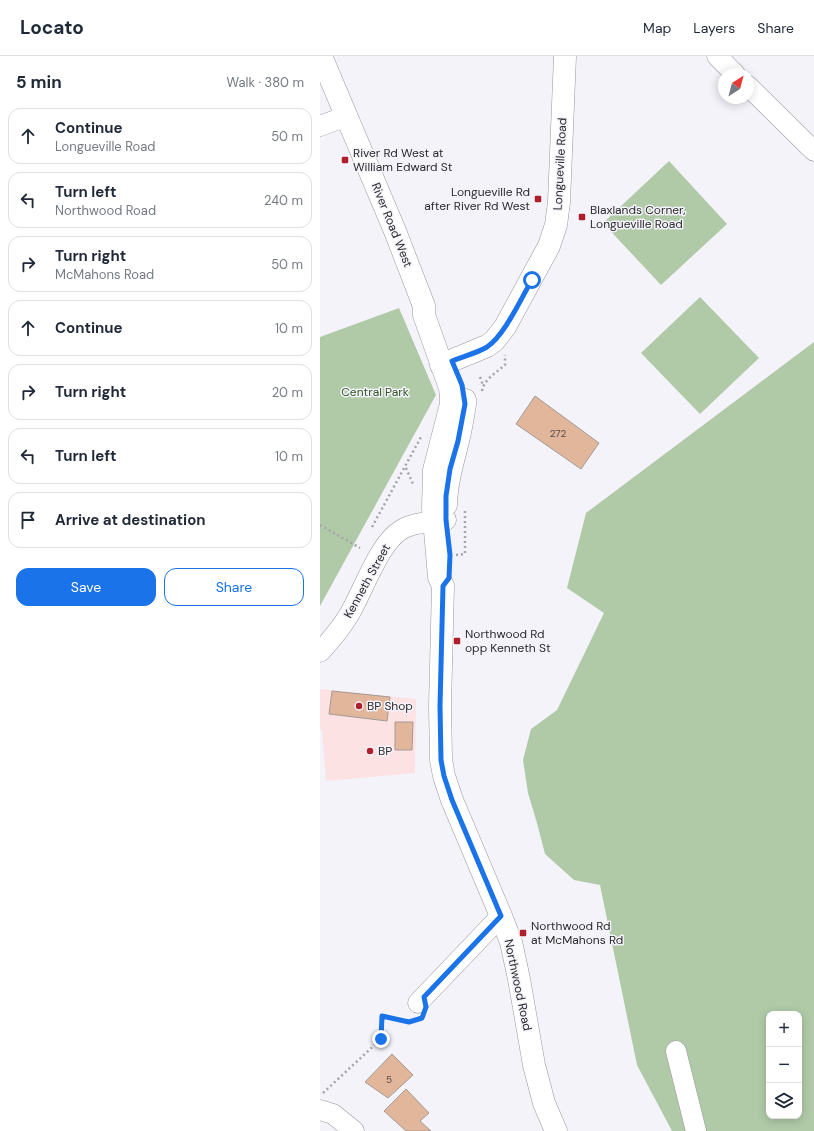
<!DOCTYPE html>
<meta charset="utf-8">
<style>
body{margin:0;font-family:"DM Sans",sans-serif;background:#f6f6f7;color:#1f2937}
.controls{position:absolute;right:12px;bottom:12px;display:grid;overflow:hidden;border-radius:8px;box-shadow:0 2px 10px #0003}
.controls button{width:36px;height:36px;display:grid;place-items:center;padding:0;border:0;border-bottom:1px solid #e0e1e3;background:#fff;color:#1f2937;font:20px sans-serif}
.compass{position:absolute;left:398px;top:12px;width:36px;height:36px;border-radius:50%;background:#fff;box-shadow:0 2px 10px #0003;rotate:36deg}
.stop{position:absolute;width:12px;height:12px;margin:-9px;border:3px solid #1a73e8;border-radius:50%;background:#fff}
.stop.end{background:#1a73e8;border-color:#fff;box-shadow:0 1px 4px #0008}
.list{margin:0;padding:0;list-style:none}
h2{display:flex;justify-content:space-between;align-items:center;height:52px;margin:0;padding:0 16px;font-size:17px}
h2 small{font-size:13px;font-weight:400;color:#747a83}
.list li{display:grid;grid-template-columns:26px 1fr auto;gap:12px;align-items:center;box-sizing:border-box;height:56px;margin:0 8px 8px;padding:0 8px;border:1px solid #e0e1e3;border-radius:12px}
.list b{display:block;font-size:15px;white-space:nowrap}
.list p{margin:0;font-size:13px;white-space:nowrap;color:#747a83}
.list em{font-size:13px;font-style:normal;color:#747a83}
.actions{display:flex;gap:8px;padding:12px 16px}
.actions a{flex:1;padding:9px 0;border:1px solid #1a73e8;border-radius:12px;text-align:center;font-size:14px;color:#1a73e8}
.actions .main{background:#1a73e8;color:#fff}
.icon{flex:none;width:22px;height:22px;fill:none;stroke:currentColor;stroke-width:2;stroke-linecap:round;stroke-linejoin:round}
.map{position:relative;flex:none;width:494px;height:1075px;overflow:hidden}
header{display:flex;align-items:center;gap:24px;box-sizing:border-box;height:56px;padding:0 20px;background:#fff;border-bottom:1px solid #e0e1e3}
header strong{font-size:19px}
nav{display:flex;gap:22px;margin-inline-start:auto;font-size:14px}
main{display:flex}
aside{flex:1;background:#fff}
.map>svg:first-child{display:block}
.commercial{fill:#fde2e4}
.green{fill:#b0caa8;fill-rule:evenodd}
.building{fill:#e1b69b;stroke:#a29b97}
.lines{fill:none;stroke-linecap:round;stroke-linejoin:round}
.minor-casing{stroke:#98969d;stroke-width:21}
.major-casing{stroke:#98969d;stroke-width:23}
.path{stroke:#a5a4a9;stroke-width:2.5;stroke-dasharray:2 3;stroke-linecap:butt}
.minor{stroke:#fff;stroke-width:20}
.major{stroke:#fff;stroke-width:22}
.route{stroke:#1a73e8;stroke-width:5}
.poi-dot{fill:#b01d2b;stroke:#f4f3fa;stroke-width:1.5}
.labels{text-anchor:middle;stroke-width:3;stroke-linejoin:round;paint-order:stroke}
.number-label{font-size:10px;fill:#584d48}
.poi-label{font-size:12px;fill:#2b2a2d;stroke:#f4f3fa;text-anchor:start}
.street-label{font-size:12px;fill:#2b2a2d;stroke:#f4f3fa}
.park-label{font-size:12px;fill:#315824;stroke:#f4f3fa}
</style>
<header>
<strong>Locato</strong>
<nav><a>Map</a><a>Layers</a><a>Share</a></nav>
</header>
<main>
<aside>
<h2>5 min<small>Walk · 380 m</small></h2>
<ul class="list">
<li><svg class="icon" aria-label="ahead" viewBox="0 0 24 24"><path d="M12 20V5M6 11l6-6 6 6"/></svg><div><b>Continue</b><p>Longueville Road</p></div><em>50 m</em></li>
<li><svg class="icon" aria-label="left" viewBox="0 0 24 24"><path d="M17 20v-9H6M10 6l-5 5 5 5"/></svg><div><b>Turn left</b><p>Northwood Road</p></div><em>240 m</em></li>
<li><svg class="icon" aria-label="right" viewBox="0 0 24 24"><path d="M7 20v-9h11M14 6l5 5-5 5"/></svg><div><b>Turn right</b><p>McMahons Road</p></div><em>50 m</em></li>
<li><svg class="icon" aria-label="ahead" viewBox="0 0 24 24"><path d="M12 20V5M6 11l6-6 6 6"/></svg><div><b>Continue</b></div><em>10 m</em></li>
<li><svg class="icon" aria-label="right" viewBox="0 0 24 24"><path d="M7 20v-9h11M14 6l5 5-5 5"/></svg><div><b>Turn right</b></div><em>20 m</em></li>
<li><svg class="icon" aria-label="left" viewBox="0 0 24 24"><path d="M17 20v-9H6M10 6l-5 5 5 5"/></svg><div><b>Turn left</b></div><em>10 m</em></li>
<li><svg class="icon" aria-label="arrive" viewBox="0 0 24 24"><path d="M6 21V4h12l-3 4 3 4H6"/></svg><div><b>Arrive at destination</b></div></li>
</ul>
<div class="actions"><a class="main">Save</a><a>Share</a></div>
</aside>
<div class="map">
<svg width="494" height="1075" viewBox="0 0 494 1075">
<rect width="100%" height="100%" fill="#f4f3fa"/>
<path class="commercial" d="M1,633L96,643L95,717L6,725L2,674L0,673V634Z"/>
<g class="green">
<path d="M349,105L407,168L341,229L283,167Z"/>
<path d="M380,241L439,302L380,358L321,297Z"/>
<path d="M79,252L116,339L0,550V281Z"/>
<path d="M494,286V1075H352L317,1009L280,829L254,824L225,798L217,767L208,737L203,704L211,673L237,654L284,557L247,532L266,457ZM449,958H479V1060H449Z"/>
</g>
<g class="building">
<path d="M215,340L279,387L261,413L196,368Z"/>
<path d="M12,635L70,641L67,665L9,658Z"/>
<path d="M75,666H93L92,694H75Z"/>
<path d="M72,998L93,1019L68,1042L45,1026Z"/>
<path d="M86,1033L109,1057L100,1065L111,1075H86L64,1055Z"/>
</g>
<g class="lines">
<defs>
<g id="minor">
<path d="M397,0L415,18"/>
<path d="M428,30L494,95"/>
<path d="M0,70L27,60"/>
<path d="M0,596C11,584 22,571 30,557C43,535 59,487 81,474C93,466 112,466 126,464"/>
<path d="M98,947L181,860"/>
<path d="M356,995L376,1075"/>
<path d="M0,1054L13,1058L34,1075"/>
</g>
<g id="major">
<path d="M1,0L75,175L104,250V259L130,332L131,342V348L114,414L113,452L119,521L123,530L120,650L121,704L124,720L132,744L181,860L191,886L199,923L214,1009L224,1047L236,1075"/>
<path d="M121,309L167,290L174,285L185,271L229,190L236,169L239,146L245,0"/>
<path d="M126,449C126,427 133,406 138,385C141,373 143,361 145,348V344"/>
</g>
</defs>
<use href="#minor" class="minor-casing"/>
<use href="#major" class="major-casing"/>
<g class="path">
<path d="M160,321L163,329"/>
<path d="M162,335C164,323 176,317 185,309V299"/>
<path d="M86,412L93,428"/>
<path d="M0,469L40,492"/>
<path d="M52,471L101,381"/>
<path d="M136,499L145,498V453"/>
<path d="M3,1037L61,983L62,960L89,966L93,965"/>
</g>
<use href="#minor" class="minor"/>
<use href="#major" class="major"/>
</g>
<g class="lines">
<path class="route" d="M61,983L62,960L89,966L102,962L106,951L104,941L181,860L132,744L124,720L121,704L120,650L123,530L129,522L130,499L126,464V440L130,413L138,385L145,348L142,329L132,305C144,300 157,297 167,291C185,279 201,242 212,224"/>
</g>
<g class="poi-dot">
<rect x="21" y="100" width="8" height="8" rx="2"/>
<rect x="214" y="139" width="8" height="8" rx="2"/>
<rect x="258" y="157" width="8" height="8" rx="2"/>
<rect x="133" y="581" width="8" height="8" rx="2"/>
<circle cx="39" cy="650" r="4"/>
<circle cx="50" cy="695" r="4"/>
<rect x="199" y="873" width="8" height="8" rx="2"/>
</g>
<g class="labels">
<g class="number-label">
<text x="238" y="381">272</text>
<text x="69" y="1027">5</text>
</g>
<g class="poi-label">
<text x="33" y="101">River Rd West at<tspan x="33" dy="14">William Edward St</tspan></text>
<text x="210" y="140" text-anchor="end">Longueville Rd<tspan x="210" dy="14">after River Rd West</tspan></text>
<text x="270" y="158">Blaxlands Corner,<tspan x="270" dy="14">Longueville Road</tspan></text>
<text x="145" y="582">Northwood Rd<tspan x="145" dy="14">opp Kenneth St</tspan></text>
<text x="47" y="654">BP Shop</text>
<text x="58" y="699">BP</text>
<text x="211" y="874">Northwood Rd<tspan x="211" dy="14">at McMahons Rd</tspan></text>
</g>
<g class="street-label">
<text transform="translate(240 108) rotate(-87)" y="4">Longueville Road</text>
<text transform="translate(72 169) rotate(68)" y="4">River Road West</text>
<text transform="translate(47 525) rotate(-61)" y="4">Kenneth Street</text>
<text transform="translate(198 929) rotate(78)" y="4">Northwood Road</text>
</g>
<g class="park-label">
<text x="55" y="340">Central Park</text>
</g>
</g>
</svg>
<div class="controls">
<button>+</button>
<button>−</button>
<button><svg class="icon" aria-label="layers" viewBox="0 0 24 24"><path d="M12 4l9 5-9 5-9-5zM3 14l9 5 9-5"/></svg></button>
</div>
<svg class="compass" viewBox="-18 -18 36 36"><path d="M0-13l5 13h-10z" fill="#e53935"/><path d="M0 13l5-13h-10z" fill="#747a83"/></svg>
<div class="stop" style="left:212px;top:224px"></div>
<div class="stop end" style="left:61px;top:983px"></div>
</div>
</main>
